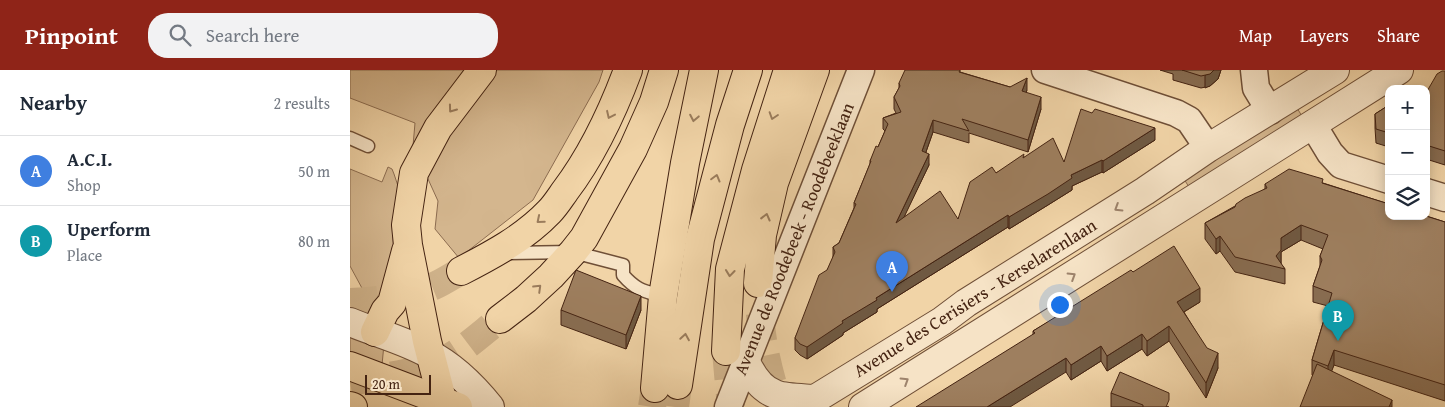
<!DOCTYPE html>
<meta charset="utf-8">
<style>
body{margin:0;font-family:"Gentium Book Plus",serif;background:#f2f2f3;color:#1f2937}
.controls{position:absolute;right:15px;top:15px;display:grid;overflow:hidden;border-radius:10px;box-shadow:0 2px 12px #0003}
.controls button{width:45px;height:45px;display:grid;place-items:center;padding:0;border:0;border-bottom:1px solid #e0e1e3;background:#fff;color:#1f2937;font:25px sans-serif}
.scale{position:absolute;left:15px;bottom:12px;width:66px;box-sizing:border-box;padding-left:5px;border:2px solid #442312;border-top:0;font-size:14px;line-height:18px;white-space:nowrap;color:#442312;-webkit-text-stroke:4px #f6e3c6;paint-order:stroke}
.you{position:absolute;left:709px;top:234px;width:18px;height:18px;margin:-12px;border:4px solid #fff;border-radius:50%;background:#1a73e8;box-shadow:0 0 0 8px #1a73e833}
.badge{display:grid;place-items:center;width:32px;height:32px;border-radius:50%;background:#8f2418;color:#fff;font-size:16px;font-weight:700}
.pin{position:absolute;translate:-50% -41px;filter:drop-shadow(0 1px 2px #0008)}
.pin::after{content:'';position:absolute;top:26px;width:18px;height:15px;background:inherit;clip-path:polygon(0 0,100% 0,50% 100%)}
.list{margin:0;padding:0;list-style:none}
h2{display:flex;justify-content:space-between;align-items:center;height:65px;margin:0;padding:0 20px;font-size:21px}
h2 small{font-size:16px;font-weight:400;color:#747a83}
.list li{display:grid;grid-template-columns:32px 1fr auto;gap:15px;align-items:center;box-sizing:border-box;height:70px;padding:0 20px;border-top:1px solid #e0e1e3}
.list b{display:block;font-size:19px;white-space:nowrap}
.list p{margin:0;font-size:16px;white-space:nowrap;color:#747a83}
.list em{font-size:16px;font-style:normal;color:#747a83}
.icon{flex:none;width:28px;height:28px;fill:none;stroke:currentColor;stroke-width:2;stroke-linecap:round;stroke-linejoin:round}
.map{position:relative;flex:none;width:1095px;height:337px;overflow:hidden}
header{display:flex;align-items:center;gap:30px;box-sizing:border-box;height:70px;padding:0 25px;background:#8f2418;color:#fff}
header strong{font-size:24px}
nav{display:flex;gap:28px;margin-inline-start:auto;font-size:18px}
.search{width:350px;height:45px;background:#f2f2f3;display:flex;align-items:center;gap:12px;box-sizing:border-box;padding:0 18px;border-radius:20px;color:#747a83;font-size:19px}
main{display:flex}
aside{flex:1;background:#fff}
.map>svg:first-child{display:block}
.green{fill:#d4b68e;stroke:#8c6c50}
.lines{fill:none;stroke-linecap:round;stroke-linejoin:round}
.trunk-tunnel{stroke:#ceb189;stroke-width:28;stroke-dasharray:28 14;stroke-linecap:butt}
.service-casing{stroke:#6f4f37;stroke-width:15}
.minor-casing{stroke:#6f4f37;stroke-width:29}
.tertiary-casing{stroke:#6f4f37;stroke-width:30}
.primary-casing{stroke:#442312;stroke-width:30}
.trunk-casing{stroke:#442312;stroke-width:30}
.service{stroke:#f6e3c6;stroke-width:12}
.minor{stroke:#f6e3c6;stroke-width:26}
.tertiary{stroke:#f6e3c6;stroke-width:28}
.primary{stroke:#f1d4a7;stroke-width:28}
.trunk{stroke:#f1d4a7;stroke-width:28}
.wall{fill:#886d52;stroke:#442312}
.shaded-wall{fill:#6f5942;stroke:#442312}
.building{fill:#9e7f5f;stroke:#442312}
.oneway{stroke:#9a7c5c}
.oneway2{stroke:#9d836c}
.labels{text-anchor:middle;stroke-width:4.5;stroke-linejoin:round;paint-order:stroke}
.street-label{font-size:18px;fill:#442312;stroke:#f6e3c6}
</style>
<header>
<strong>Pinpoint</strong>
<div class="search"><svg class="icon" aria-label="search" viewBox="0 0 24 24"><circle cx="10" cy="10" r="6"/><path d="M15 15l6 6"/></svg>Search here</div>
<nav><a>Map</a><a>Layers</a><a>Share</a></nav>
</header>
<main>
<aside>
<h2>Nearby<small>2 results</small></h2>
<ul class="list">
<li><span class="badge" style="background:#3f7fe0">A</span><div><b>A.C.I.</b><p>Shop</p></div><em>50 m</em></li>
<li><span class="badge" style="background:#0f9aa8">B</span><div><b>Uperform</b><p>Place</p></div><em>80 m</em></li>
</ul>
</aside>
<div class="map">
<svg width="1095" height="337" viewBox="0 0 1095 337">
<rect width="100%" height="100%" fill="#f1d4a7"/>
<filter id="stains"><feTurbulence type="fractalNoise" baseFrequency=".004" numOctaves="4"/><feColorMatrix values="0 0 0 0 .2 0 0 0 0 .09 0 0 0 0 .02 0 0 0 .5 -.17"/></filter>
<radialGradient id="worn" r=".72"><stop offset=".6" stop-color="#630" stop-opacity="0"/><stop offset="1" stop-color="#630" stop-opacity=".3"/></radialGradient>
<g class="green">
<path d="M0,0H253L249,12L183,130L109,188L85,159L88,131L63,76L65,53L0,28Z"/>
<path d="M947,38L955,51L842,122L834,109Z"/>
<path d="M38,97L42,99L44,104L49,119L43,163L44,201L34,229L13,220L0,196V99L32,112Z"/>
<path d="M0,261L34,274L32,295L0,283Z"/>
</g>
<g class="lines">
<g class="trunk-tunnel">
<path d="M0,232C29,231 57,227 84,216C93,212 102,206 111,201"/>
<path d="M410,244C412,276 420,307 430,337"/>
<path d="M376,281L381,337"/>
<path d="M0,312C30,307 66,304 94,290C114,280 132,263 150,249"/>
<path d="M302,337L305,318"/>
<path d="M325,337L328,315"/>
</g>
<defs>
<g id="service">
<path d="M0,68L18,76"/>
<path d="M155,183L223,182L273,195V205C287,221 294,221 313,226"/>
</g>
<g id="minor">
<path d="M695,0L826,43L839,50L858,78"/>
<path d="M904,0L906,18L920,41"/>
<path d="M963,55L980,83L991,95L1039,110"/>
<path d="M1076,122L1095,128"/>
<path d="M378,337L511,0"/>
</g>
<g id="tertiary">
<path d="M0,252C26,263 54,270 79,284C103,296 123,316 140,337"/>
<path d="M396,292C402,305 411,319 425,324C434,328 454,328 465,329"/>
<path d="M455,337L465,329L592,251L616,233L795,121L858,78L985,0"/>
<path d="M513,337L1049,0"/>
</g>
<g id="primary">
<path d="M0,296L108,337"/>
<path d="M0,336L3,337"/>
</g>
<g id="trunk">
<path d="M111,201C142,185 174,168 199,142C205,136 210,128 215,121C243,84 262,43 278,0"/>
<path d="M408,213L412,165L424,113L465,0"/>
<path d="M150,249L176,229L201,206L223,182L234,168L283,79L304,32L314,0"/>
<path d="M25,262L35,241L42,233L56,181"/>
<path d="M376,281L380,199L406,100L438,0"/>
<path d="M328,315L350,169L380,55L398,0"/>
<path d="M305,318L313,226L335,93L354,0"/>
<path d="M94,337L77,271L58,175L56,155L64,103L88,58L132,0"/>
</g>
</defs>
<use href="#service" class="service-casing"/>
<use href="#minor" class="minor-casing"/>
<use href="#tertiary" class="tertiary-casing"/>
<use href="#primary" class="primary-casing"/>
<use href="#trunk" class="trunk-casing"/>
<use href="#service" class="service"/>
<use href="#minor" class="minor"/>
<use href="#tertiary" class="tertiary"/>
<use href="#primary" class="primary"/>
<use href="#trunk" class="trunk"/>
</g>
<g class="wall">
<path d="M610,0V2L660,17L677,20L676,22L691,39L678,82L619,63V73L583,62L576,82L579,95L554,146L608,149L646,103L674,87L714,92L805,70L753,103L752,102L722,116V120L698,135L659,159L658,157L527,239V242L493,263V265L457,289L450,285L445,280V268L483,188V177L489,173L504,138V133L520,94V91L528,77L535,61L533,59V48L546,43L544,39V27L549,18V13Z"/>
<path d="M810,0H871L868,9L860,16L851,18L823,10V4Z"/>
<path d="M1095,1V95L1076,89V23Z"/>
<path d="M1039,35V77L1026,73L1025,58V44Z"/>
<path d="M973,113L1095,152V331L984,295L981,301L1042,337L962,305V290L978,236L963,232V216L970,196V186L973,179L951,170L931,182V194L935,199V214L885,202L870,181L866,184L855,169V153L915,119V114Z"/>
<path d="M783,202L850,232L834,242L868,298L856,328L819,271L797,286L792,279L757,301L751,291L721,310L716,302L683,264V261Z"/>
<path d="M211,240H291L276,279L211,255Z"/>
<path d="M761,323L819,337H761Z"/>
</g>
<g class="shaded-wall">
<path d="M864,0H871L868,9L860,16L855,18V5Z"/>
<path d="M677,8V20L672,33V21Z"/>
<path d="M691,27V39L678,82V70Z"/>
<path d="M583,50V62L572,93V81Z"/>
<path d="M805,58V70L753,103V91Z"/>
<path d="M579,84V95L546,164V153Z"/>
<path d="M752,90V102L722,116V120L698,135L659,159V147L721,105Z"/>
<path d="M658,145V157L527,239V242L493,263V265L457,289V277L492,251L526,228Z"/>
<path d="M951,155V170L931,182V195L926,186L931,168Z"/>
<path d="M870,166V181L866,184V169Z"/>
<path d="M850,218V232L827,246V232Z"/>
<path d="M291,226V240L276,279V265Z"/>
<path d="M819,256V271L797,286V271Z"/>
<path d="M792,264V279L757,301V286Z"/>
<path d="M751,276V291L721,310V295Z"/>
<path d="M984,280V295L978,311V296Z"/>
<path d="M868,283V298L856,328V313Z"/>
<path d="M716,288V302L660,337H637Z"/>
<path d="M1042,330V337H1039Z"/>
</g>
<g class="building">
<path d="M555,0H610L609,2L660,17L677,8L672,21L691,27L678,70L612,49L619,61L583,50L572,81L579,84L546,153L590,121L608,149L620,112L642,97L646,103L674,84L673,88L703,68L714,92L731,39L742,43L745,39L805,58L753,91L752,90L721,105L722,108L698,124L659,147L658,145L526,228L527,230L492,251L493,253L457,277L450,274L445,268L469,205L477,200L485,182L483,177L489,173L506,134L504,133L521,91H520L526,76L528,77L538,54L533,48L551,42L544,27L550,16L549,13Z"/>
<path d="M832,0H864L860,4L851,6Z"/>
<path d="M1092,1H1095V81L1076,75V23L1087,4Z"/>
<path d="M1039,35V63L1026,59L1025,44Z"/>
<path d="M939,99L973,109L972,113L1039,134V146H1076L1095,152V315L984,280L978,296L962,290L982,223L963,216L972,190L970,186L978,165L951,155L931,168V180L926,186L935,199L885,187L870,166L866,169L855,153L885,137L886,134L895,128L917,118L915,114Z"/>
<path d="M824,176L850,218L827,232L857,278L868,283L856,313L819,256L797,271L792,264L757,286L751,276L721,295L716,288L637,337H566L685,263L683,261L781,200L783,202Z"/>
<path d="M226,200L291,226L276,265L211,240Z"/>
<path d="M967,294L1042,330L1039,337H950Z"/>
<path d="M770,302L819,323V330L816,337H793V335L761,323Z"/>
</g>
<defs><path id="oneway-chevron" d="M-2-3.5L2.5 0L-2 3.5" fill="none" stroke-width="1.6" stroke-linecap="round" stroke-linejoin="round" transform="scale(1.25)"/></defs>
<g class="oneway">
<use href="#oneway-chevron" transform="translate(102 39) rotate(126)"/>
<use href="#oneway-chevron" transform="translate(260 45) rotate(115)"/>
<use href="#oneway-chevron" transform="translate(423 46) rotate(108)"/>
<use href="#oneway-chevron" transform="translate(344 48) rotate(101)"/>
<use href="#oneway-chevron" transform="translate(366 108) rotate(-75)"/>
<use href="#oneway-chevron" transform="translate(416 147) rotate(-76)"/>
<use href="#oneway-chevron" transform="translate(190 150) rotate(140)"/>
<use href="#oneway-chevron" transform="translate(380 203) rotate(96)"/>
<use href="#oneway-chevron" transform="translate(188 218) rotate(-44)"/>
<use href="#oneway-chevron" transform="translate(335 267) rotate(-81)"/>
</g>
<g class="oneway2">
<use href="#oneway-chevron" transform="translate(768 138) rotate(148)"/>
<use href="#oneway-chevron" transform="translate(722 206) rotate(-32)"/>
<use href="#oneway-chevron" transform="translate(555 311) rotate(-32)"/>
</g>
<g class="labels">
<g class="street-label">
<text transform="translate(444 169) rotate(-68)" y="6">Avenue de Roodebeek - Roodebeeklaan</text>
<text transform="translate(625 228) rotate(-32)" y="6">Avenue des Cerisiers - Kerselarenlaan</text>
</g>
</g>
<rect width="100%" height="100%" filter="url(#stains)"/>
<rect width="100%" height="100%" fill="url(#worn)"/>
</svg>
<div class="controls">
<button>+</button>
<button>−</button>
<button><svg class="icon" aria-label="layers" viewBox="0 0 24 24"><path d="M12 4l9 5-9 5-9-5zM3 14l9 5 9-5"/></svg></button>
</div>
<div class="scale">20 m</div>
<div class="you"></div>
<div class="pin badge" style="left:542px;top:222px;background:#3f7fe0">A</div>
<div class="pin badge" style="left:988px;top:271px;background:#0f9aa8">B</div>
</div>
</main>
